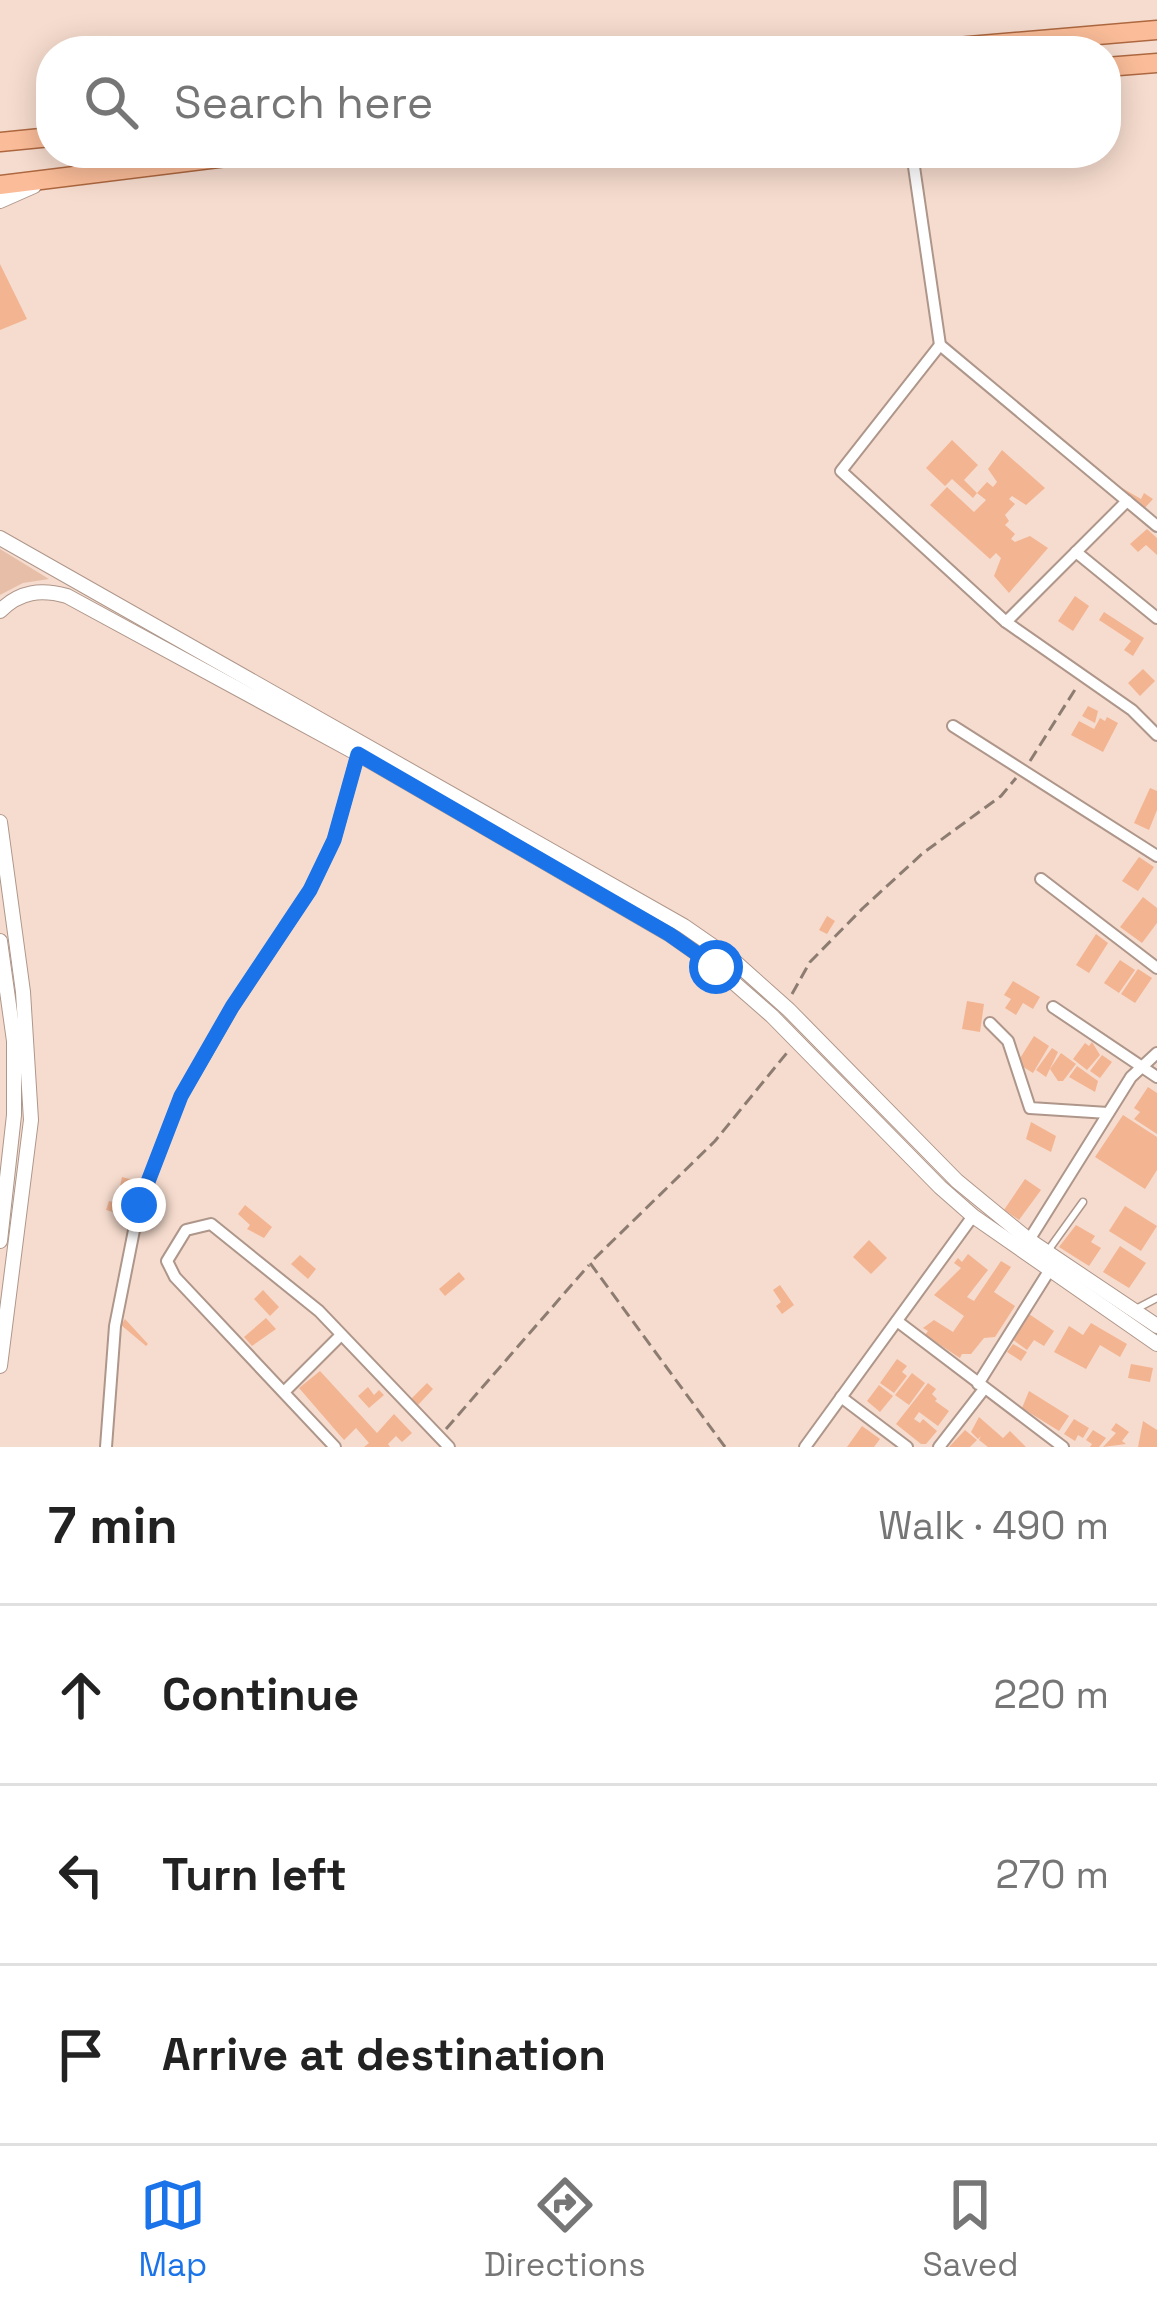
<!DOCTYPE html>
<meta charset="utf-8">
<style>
body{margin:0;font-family:"Space Grotesk",sans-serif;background:#f2f2f2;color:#222}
.stop{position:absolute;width:36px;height:36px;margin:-27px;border:9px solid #1a73e8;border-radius:50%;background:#fff}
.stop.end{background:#1a73e8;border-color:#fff;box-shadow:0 3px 12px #0008}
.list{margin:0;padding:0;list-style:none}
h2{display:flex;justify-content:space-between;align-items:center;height:156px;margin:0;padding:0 48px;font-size:51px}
h2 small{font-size:39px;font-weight:400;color:#767676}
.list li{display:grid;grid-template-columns:78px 1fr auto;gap:36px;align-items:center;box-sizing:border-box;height:180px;padding:0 48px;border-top:3px solid #e0e0e0}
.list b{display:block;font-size:45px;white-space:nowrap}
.list em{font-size:39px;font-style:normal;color:#767676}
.icon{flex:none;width:66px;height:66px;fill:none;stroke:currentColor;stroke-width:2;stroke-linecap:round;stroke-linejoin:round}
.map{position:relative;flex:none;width:1157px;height:1447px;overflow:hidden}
.search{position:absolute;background:#fff;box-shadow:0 6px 30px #0003;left:36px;right:36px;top:36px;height:132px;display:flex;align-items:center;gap:30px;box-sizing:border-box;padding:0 42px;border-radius:48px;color:#767676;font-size:45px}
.sheet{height:696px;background:#fff}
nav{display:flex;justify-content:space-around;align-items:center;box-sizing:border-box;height:168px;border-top:3px solid #e0e0e0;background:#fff;font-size:33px;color:#767676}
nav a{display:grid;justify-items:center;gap:6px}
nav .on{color:#1a73e8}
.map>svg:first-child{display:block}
.green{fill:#e7bfa9}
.building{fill:#f3b492}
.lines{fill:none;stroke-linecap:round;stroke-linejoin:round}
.service-casing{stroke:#ae968a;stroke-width:9}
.minor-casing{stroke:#ae968a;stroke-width:14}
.tertiary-casing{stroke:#ae968a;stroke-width:16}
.primary-casing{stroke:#ae6840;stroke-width:21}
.path{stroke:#8d7c72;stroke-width:3;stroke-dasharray:12 6;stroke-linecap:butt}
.service{stroke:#fff;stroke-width:6}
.minor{stroke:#fff;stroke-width:10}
.tertiary{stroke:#fff;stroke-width:14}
.primary{stroke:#fbbd99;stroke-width:18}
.route{stroke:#1a73e8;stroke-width:15}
</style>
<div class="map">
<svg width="1157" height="1447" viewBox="0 0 1157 1447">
<rect width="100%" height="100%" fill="#f6dcce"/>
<path class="green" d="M0,549L49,579L23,583L0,595Z"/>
<g class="building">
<path d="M0,264L27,319L0,330Z"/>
<path d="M952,440L978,465L964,480L977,493L987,482L993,487L997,482L988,469L1002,450L1045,488L1026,505L1012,496L1009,499L1015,504L1005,515L1009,521L1005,525L1015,534L1011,539L1015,542L1030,536L1048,548L1009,593L994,576L1001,558L996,553L990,559L930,505L947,487L974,512L986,500L977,493L973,498L952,479L945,486L926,468Z"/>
<path d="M1122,488L1141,499L1144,493L1153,499L1141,512L1117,496Z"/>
<path d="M1147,529L1157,538V555L1146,545L1138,552L1130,544Z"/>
<path d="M1075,596L1089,606L1073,631L1058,621Z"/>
<path d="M1104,612L1144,638L1133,656L1124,650L1131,641L1099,620Z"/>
<path d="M1143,669L1155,681L1140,696L1128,683Z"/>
<path d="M1088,706L1098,711L1095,723L1082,716Z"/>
<path d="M1107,717L1118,723L1103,752L1071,735L1079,721L1094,729L1100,718L1105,721Z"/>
<path d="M1150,788L1157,791V810L1149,830L1134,823Z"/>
<path d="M1139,857L1154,867L1138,891L1122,881Z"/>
<path d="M1143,897L1157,908V923L1142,943L1120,927Z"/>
<path d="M827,916L835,921L827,934L819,930Z"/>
<path d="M1096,934L1108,943L1089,973L1076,965Z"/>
<path d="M1120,960L1135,970L1119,993L1104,983Z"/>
<path d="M1138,969L1152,978L1135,1003L1121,994Z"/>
<path d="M1013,981L1040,997L1033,1009L1023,1003L1016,1015L1005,1008L1011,999L1004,995Z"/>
<path d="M967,1001L984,1004L980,1032L962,1029Z"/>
<path d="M1034,1036L1049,1046L1033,1073L1017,1063Z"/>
<path d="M1092,1042L1100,1055L1087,1070L1073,1059L1085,1043L1089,1046Z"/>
<path d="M1052,1048L1058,1052L1046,1077L1036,1070Z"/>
<path d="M1061,1053L1076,1064L1063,1081H1058L1050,1069Z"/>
<path d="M1102,1055L1112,1062L1100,1078L1090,1071Z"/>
<path d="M1077,1066L1098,1081L1095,1092L1069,1077Z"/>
<path d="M1148,1087L1157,1093V1134L1134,1119L1140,1112L1134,1108Z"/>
<path d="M1123,1115L1157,1137V1170L1145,1189L1095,1157Z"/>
<path d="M1031,1122L1056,1136L1051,1152L1026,1139Z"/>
<path d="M122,1177L137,1181L123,1215L106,1210L109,1201L120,1204L125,1187L120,1186Z"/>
<path d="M1025,1179L1041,1190L1019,1220L1004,1210Z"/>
<path d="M245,1205L272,1227L264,1238L247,1229L250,1225L238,1214Z"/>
<path d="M1125,1206L1157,1226L1141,1251L1109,1231Z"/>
<path d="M1076,1225L1095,1236L1091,1242L1101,1248L1089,1266L1059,1247Z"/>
<path d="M869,1240L887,1258L871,1274L853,1257Z"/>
<path d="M1120,1246L1146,1263L1129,1288L1103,1272Z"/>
<path d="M968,1254L988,1270L967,1297L974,1301L1001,1261L1011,1267L994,1292L1015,1306L995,1337L984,1338L971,1354H962L960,1358L925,1335L928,1331L923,1328L934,1320L953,1332L964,1316L934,1295L961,1268L954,1263L958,1258L962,1262Z"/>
<path d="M300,1255L316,1269L308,1279L291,1264Z"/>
<path d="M459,1272L465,1279L445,1296L439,1289Z"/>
<path d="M780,1285L794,1305L782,1314L776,1306L781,1302L773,1290Z"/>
<path d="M263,1290L279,1307L270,1316L254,1299Z"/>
<path d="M1029,1314L1054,1331L1044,1346L1034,1340L1027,1350L1012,1339Z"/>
<path d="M266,1318L276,1329L252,1346L244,1337Z"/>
<path d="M125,1319L148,1344L146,1346L121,1325Z"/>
<path d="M1091,1323L1127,1344L1120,1357L1100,1345L1086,1369L1054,1352L1069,1326L1083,1335Z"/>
<path d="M1013,1344L1027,1352L1021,1361L1007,1352Z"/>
<path d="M897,1359L907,1366L902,1372L907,1376L894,1393L880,1383Z"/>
<path d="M1131,1364L1153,1368L1150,1382L1128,1378Z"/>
<path d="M320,1371L377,1433L394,1414L412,1433L402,1442L396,1436L388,1444L390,1447H364L369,1443L356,1428L344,1440L299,1388Z"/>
<path d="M912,1373L925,1383L909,1405L895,1395Z"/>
<path d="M427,1383L433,1389L418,1405L411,1399Z"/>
<path d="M928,1383L936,1389L932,1394L937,1399L935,1401L949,1411L938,1426L919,1412L914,1419L920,1423L923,1419L937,1431L926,1444H921L896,1424Z"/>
<path d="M879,1385L893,1396L880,1412L867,1401Z"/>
<path d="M368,1387L374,1395L379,1390L384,1395L369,1408L358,1396Z"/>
<path d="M1029,1391L1069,1416L1059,1431L1022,1408Z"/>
<path d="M979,1417L1003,1438L1010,1431L1026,1447H988L979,1440L981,1436L978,1439L971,1432Z"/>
<path d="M1074,1419L1089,1428L1083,1438L1078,1435L1075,1441L1064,1434Z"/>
<path d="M1143,1421L1157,1430V1447H1138Z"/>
<path d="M1116,1423L1129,1432L1122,1441L1126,1444L1103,1447L1116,1433L1111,1430Z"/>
<path d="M862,1426L880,1439L874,1447H847Z"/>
<path d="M965,1430L977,1440L970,1447H949Z"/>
<path d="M1093,1430L1106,1438L1099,1447H1090L1092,1444L1086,1440Z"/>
</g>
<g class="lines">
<defs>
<g id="service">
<path d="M1047,1252L1083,1202"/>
<path d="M1134,1310L1157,1298"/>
</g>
<g id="minor">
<path d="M912,153L940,345L1157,526"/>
<path d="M940,345L841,471L1006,622L1132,710L1157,735"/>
<path d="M1076,552L1157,618"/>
<path d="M1006,622L1127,501"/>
<path d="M953,726L1157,856"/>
<path d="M1041,879L1157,968"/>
<path d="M1053,1007L1157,1077"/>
<path d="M990,1023L1008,1041L1030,1108L1108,1113"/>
<path d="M1029,1240L1131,1077L1157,1053"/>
<path d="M897,1321L1063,1447"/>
<path d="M978,1384L1049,1271"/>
<path d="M284,1392L340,1336"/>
<path d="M841,1397L907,1447"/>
<path d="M106,1447L115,1326L139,1205L181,1096L232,1008L310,890L334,840L358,754"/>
<path d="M335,1447L175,1277L167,1261L186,1230L211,1224L319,1311L449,1447"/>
<path d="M805,1447L973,1216"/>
<path d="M939,1447L984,1389"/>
</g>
<g id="tertiary">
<path d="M0,201L34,186"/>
<path d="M0,538L684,926L733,960L789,1010L957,1181L1029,1240L1157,1326"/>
<path d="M0,611C20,591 41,589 67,596L358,754L669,934L716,967L772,1016L940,1187L973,1216L1157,1344"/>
<path d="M0,822L23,992L31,1120L0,1366"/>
<path d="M0,941L14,1041V1115L0,1241"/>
</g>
<g id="primary">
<path d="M910,51L1157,30"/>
<path d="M1106,67L1157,63"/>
<path d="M0,142L51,137"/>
<path d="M0,185L260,153"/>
</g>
</defs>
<use href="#service" class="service-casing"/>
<use href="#minor" class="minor-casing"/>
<use href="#tertiary" class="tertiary-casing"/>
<use href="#primary" class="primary-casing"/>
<g class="path">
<path d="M1030,761L1076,688"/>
<path d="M792,994L810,962L863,908L923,853L1001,796L1016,778"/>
<path d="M446,1429L589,1265"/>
<path d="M725,1447L590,1263L715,1141L790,1049"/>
</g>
<use href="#service" class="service"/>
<use href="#minor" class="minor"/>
<use href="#tertiary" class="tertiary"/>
<use href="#primary" class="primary"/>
</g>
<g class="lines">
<path class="route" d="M139,1205L181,1096L232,1007L310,890L334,840L358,754L669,934L716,967"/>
</g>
</svg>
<div class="stop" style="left:716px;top:967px"></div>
<div class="stop end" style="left:139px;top:1205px"></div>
<div class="search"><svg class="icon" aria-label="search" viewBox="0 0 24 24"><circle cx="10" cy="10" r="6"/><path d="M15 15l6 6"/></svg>Search here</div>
</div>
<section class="sheet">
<h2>7 min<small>Walk · 490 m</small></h2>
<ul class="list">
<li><svg class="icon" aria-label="ahead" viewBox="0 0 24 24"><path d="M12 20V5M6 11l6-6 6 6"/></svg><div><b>Continue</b></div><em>220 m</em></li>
<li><svg class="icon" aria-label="left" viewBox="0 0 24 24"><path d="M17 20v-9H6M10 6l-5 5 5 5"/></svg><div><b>Turn left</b></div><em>270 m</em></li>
<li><svg class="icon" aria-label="arrive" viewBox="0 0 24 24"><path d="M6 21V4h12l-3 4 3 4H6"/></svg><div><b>Arrive at destination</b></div></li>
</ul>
</section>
<nav>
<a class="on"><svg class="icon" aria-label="map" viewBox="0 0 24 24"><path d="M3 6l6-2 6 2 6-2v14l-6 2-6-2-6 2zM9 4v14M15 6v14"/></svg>Map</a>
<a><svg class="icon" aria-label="directions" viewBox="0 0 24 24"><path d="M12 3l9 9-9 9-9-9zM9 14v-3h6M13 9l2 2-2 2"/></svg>Directions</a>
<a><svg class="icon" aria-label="saved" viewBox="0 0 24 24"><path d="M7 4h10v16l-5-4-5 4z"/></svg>Saved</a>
</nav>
